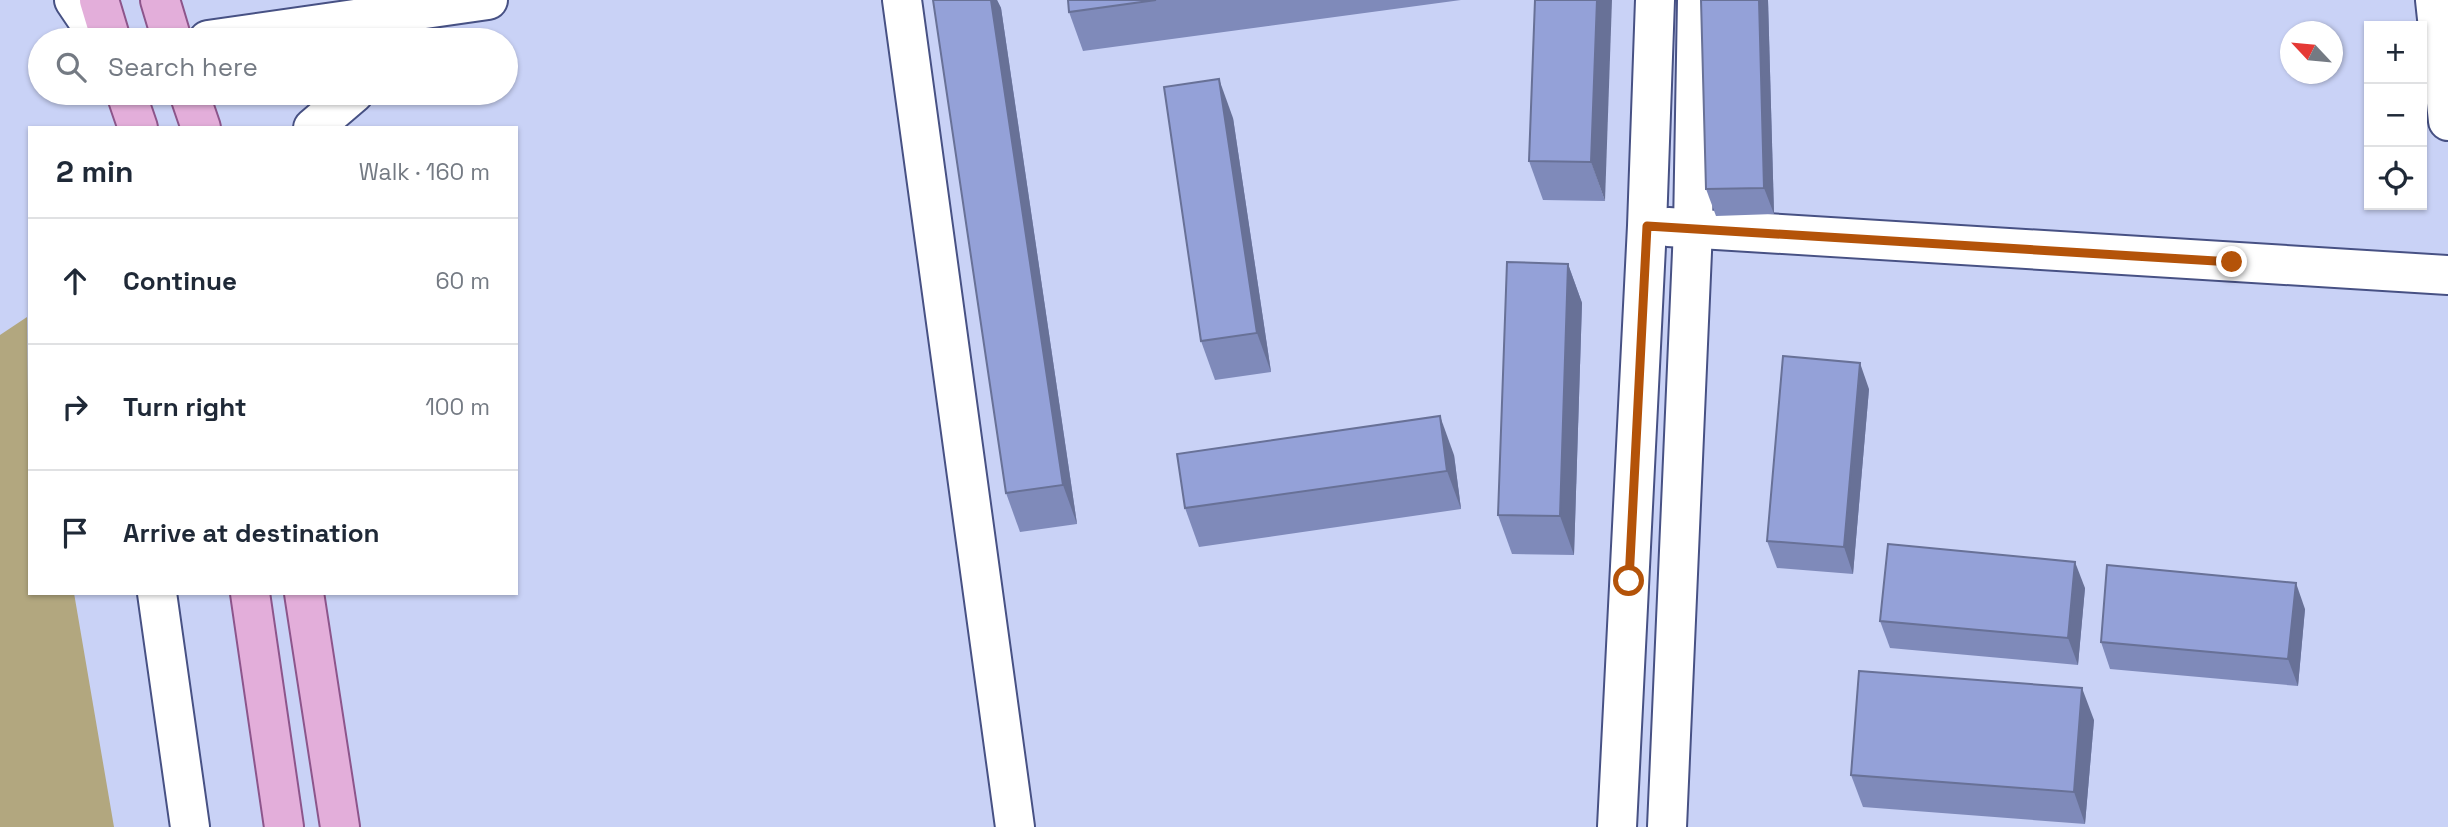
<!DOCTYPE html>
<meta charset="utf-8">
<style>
body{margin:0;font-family:"Space Grotesk",sans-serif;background:#f2f2f3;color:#1f2937}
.controls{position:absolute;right:21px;top:21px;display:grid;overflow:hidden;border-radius:0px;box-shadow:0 2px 5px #0004}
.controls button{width:63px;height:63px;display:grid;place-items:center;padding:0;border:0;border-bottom:2px solid #e0e1e3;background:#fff;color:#1f2937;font:35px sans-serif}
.compass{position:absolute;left:2280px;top:21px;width:63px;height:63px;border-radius:50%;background:#fff;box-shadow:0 2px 5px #0004;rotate:296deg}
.stop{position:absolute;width:21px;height:21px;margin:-16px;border:5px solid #b45309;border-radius:50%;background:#fff}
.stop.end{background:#b45309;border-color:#fff;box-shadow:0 2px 7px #0008}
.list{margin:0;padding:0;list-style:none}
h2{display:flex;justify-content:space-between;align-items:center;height:91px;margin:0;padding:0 28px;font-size:30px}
h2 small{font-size:23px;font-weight:400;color:#747a83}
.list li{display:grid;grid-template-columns:46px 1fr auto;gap:21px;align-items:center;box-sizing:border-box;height:126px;padding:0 28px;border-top:2px solid #e0e1e3}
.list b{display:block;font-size:26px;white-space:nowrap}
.list em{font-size:23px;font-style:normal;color:#747a83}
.icon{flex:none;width:38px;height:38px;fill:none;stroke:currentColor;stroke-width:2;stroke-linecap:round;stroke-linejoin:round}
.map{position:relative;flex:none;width:2448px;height:827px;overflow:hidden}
.search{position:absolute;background:#fff;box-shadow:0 2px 5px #0004;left:28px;top:28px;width:490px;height:77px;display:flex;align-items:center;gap:18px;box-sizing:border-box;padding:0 24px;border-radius:38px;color:#747a83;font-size:26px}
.panel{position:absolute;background:#fff;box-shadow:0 2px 5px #0004;left:28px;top:126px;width:490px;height:469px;border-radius:0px}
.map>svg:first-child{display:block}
.green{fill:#b2a77f}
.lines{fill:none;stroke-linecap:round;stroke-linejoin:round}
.minor-casing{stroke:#475184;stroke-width:42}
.major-casing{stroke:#8d558b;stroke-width:42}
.minor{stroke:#fff;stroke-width:38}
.major{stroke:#e3aeda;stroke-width:38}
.wall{fill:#7f8aba}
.shaded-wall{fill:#687197}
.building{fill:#94a1d8;stroke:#687197;stroke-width:2}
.route{stroke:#b45309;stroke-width:9}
</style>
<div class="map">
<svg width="2448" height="827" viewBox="0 0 2448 827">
<rect width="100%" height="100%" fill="#c9d2f6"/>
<path class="green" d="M27,317L30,593H74L114,827H0V335Z"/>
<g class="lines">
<defs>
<g id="minor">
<path d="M74,0L101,40"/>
<path d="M902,0L1015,827"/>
<path d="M2435,0L2448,121"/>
<path d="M208,40L488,0"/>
<path d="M313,128L354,93"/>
<path d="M1668,227L2448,275"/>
<path d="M157,593L190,827"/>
<path d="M1617,827L1647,226L1655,0"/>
<path d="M1667,827L1693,229L1697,0"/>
</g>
<g id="major">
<path d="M99,0L111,40"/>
<path d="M160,0L172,40"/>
<path d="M126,93L138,128"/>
<path d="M189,93L201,128"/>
<path d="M250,593L284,827"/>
<path d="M304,593L340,827"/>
</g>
</defs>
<use href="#minor" class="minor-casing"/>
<use href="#major" class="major-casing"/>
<use href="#minor" class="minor"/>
<use href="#major" class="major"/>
</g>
<g class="wall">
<path d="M933,0H997L1001,8L1077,524L1020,532L1006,493Z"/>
<path d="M1068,0H1461L1083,51L1069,12Z"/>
<path d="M1535,0L1605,201L1543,200L1529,161Z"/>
<path d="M1701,0H1768L1774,214L1716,216L1706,189Z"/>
<path d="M1233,118L1271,372L1215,380L1201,341Z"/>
<path d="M1568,264L1582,303L1574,555L1512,554L1498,515Z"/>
<path d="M1869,389L1853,574L1777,568L1767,541Z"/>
<path d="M1454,455L1461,509L1199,547L1185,508Z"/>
<path d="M2085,588L2078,665L1890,648L1880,621Z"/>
<path d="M2305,609L2298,686L2110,669L2101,642Z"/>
<path d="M2094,720L2085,824L1863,807L1851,775Z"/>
</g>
<g class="shaded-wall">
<path d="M991,0H997L1001,8L1077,524L1063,485Z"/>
<path d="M1597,0H1612L1605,201L1591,162Z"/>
<path d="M1759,0H1768L1774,214L1764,188Z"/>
<path d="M1219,79L1233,118L1271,372L1257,333Z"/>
<path d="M1568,264L1582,303L1574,555L1560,516Z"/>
<path d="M1860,363L1869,389L1853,574L1844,547Z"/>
<path d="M1440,416L1454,455L1461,509L1447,471Z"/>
<path d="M2075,562L2085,588L2078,665L2068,638Z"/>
<path d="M2296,583L2305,609L2298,686L2288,659Z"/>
<path d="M2082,688L2094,720L2085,824L2074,792Z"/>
</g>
<g class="building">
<path d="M933,0H991L1063,485L1006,493Z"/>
<path d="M1068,0H1156L1069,12Z"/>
<path d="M1535,0H1597L1591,162L1529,161Z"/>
<path d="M1701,0H1759L1764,188L1706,189Z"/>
<path d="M1219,79L1257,333L1201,341L1164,87Z"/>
<path d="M1507,262L1568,264L1560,516L1498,515Z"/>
<path d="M1783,356L1860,363L1844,547L1767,541Z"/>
<path d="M1440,416L1447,471L1185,508L1177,454Z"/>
<path d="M1888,544L2075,562L2068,638L1880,621Z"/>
<path d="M2107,565L2296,583L2288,659L2101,642Z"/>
<path d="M1859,671L2082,688L2074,792L1851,775Z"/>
</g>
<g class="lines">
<path class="route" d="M1629,581L1647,226L2232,262"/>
</g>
</svg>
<div class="controls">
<button>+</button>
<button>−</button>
<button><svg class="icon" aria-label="locate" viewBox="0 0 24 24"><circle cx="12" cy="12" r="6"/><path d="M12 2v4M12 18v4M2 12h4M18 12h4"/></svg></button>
</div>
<svg class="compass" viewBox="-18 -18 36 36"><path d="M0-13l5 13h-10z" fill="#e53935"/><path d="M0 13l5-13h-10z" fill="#747a83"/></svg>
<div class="stop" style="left:1629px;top:581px"></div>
<div class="stop end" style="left:2232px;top:262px"></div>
<div class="search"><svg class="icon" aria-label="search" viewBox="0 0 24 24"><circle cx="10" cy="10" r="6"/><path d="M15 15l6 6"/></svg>Search here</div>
<section class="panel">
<h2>2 min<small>Walk · 160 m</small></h2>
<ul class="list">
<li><svg class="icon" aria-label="ahead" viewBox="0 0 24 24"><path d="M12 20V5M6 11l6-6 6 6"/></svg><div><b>Continue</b></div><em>60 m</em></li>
<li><svg class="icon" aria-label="right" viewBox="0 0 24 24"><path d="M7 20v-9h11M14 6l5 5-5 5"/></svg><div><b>Turn right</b></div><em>100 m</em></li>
<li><svg class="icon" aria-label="arrive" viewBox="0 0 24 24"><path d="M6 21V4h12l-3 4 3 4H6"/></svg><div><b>Arrive at destination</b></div></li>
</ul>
</section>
</div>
